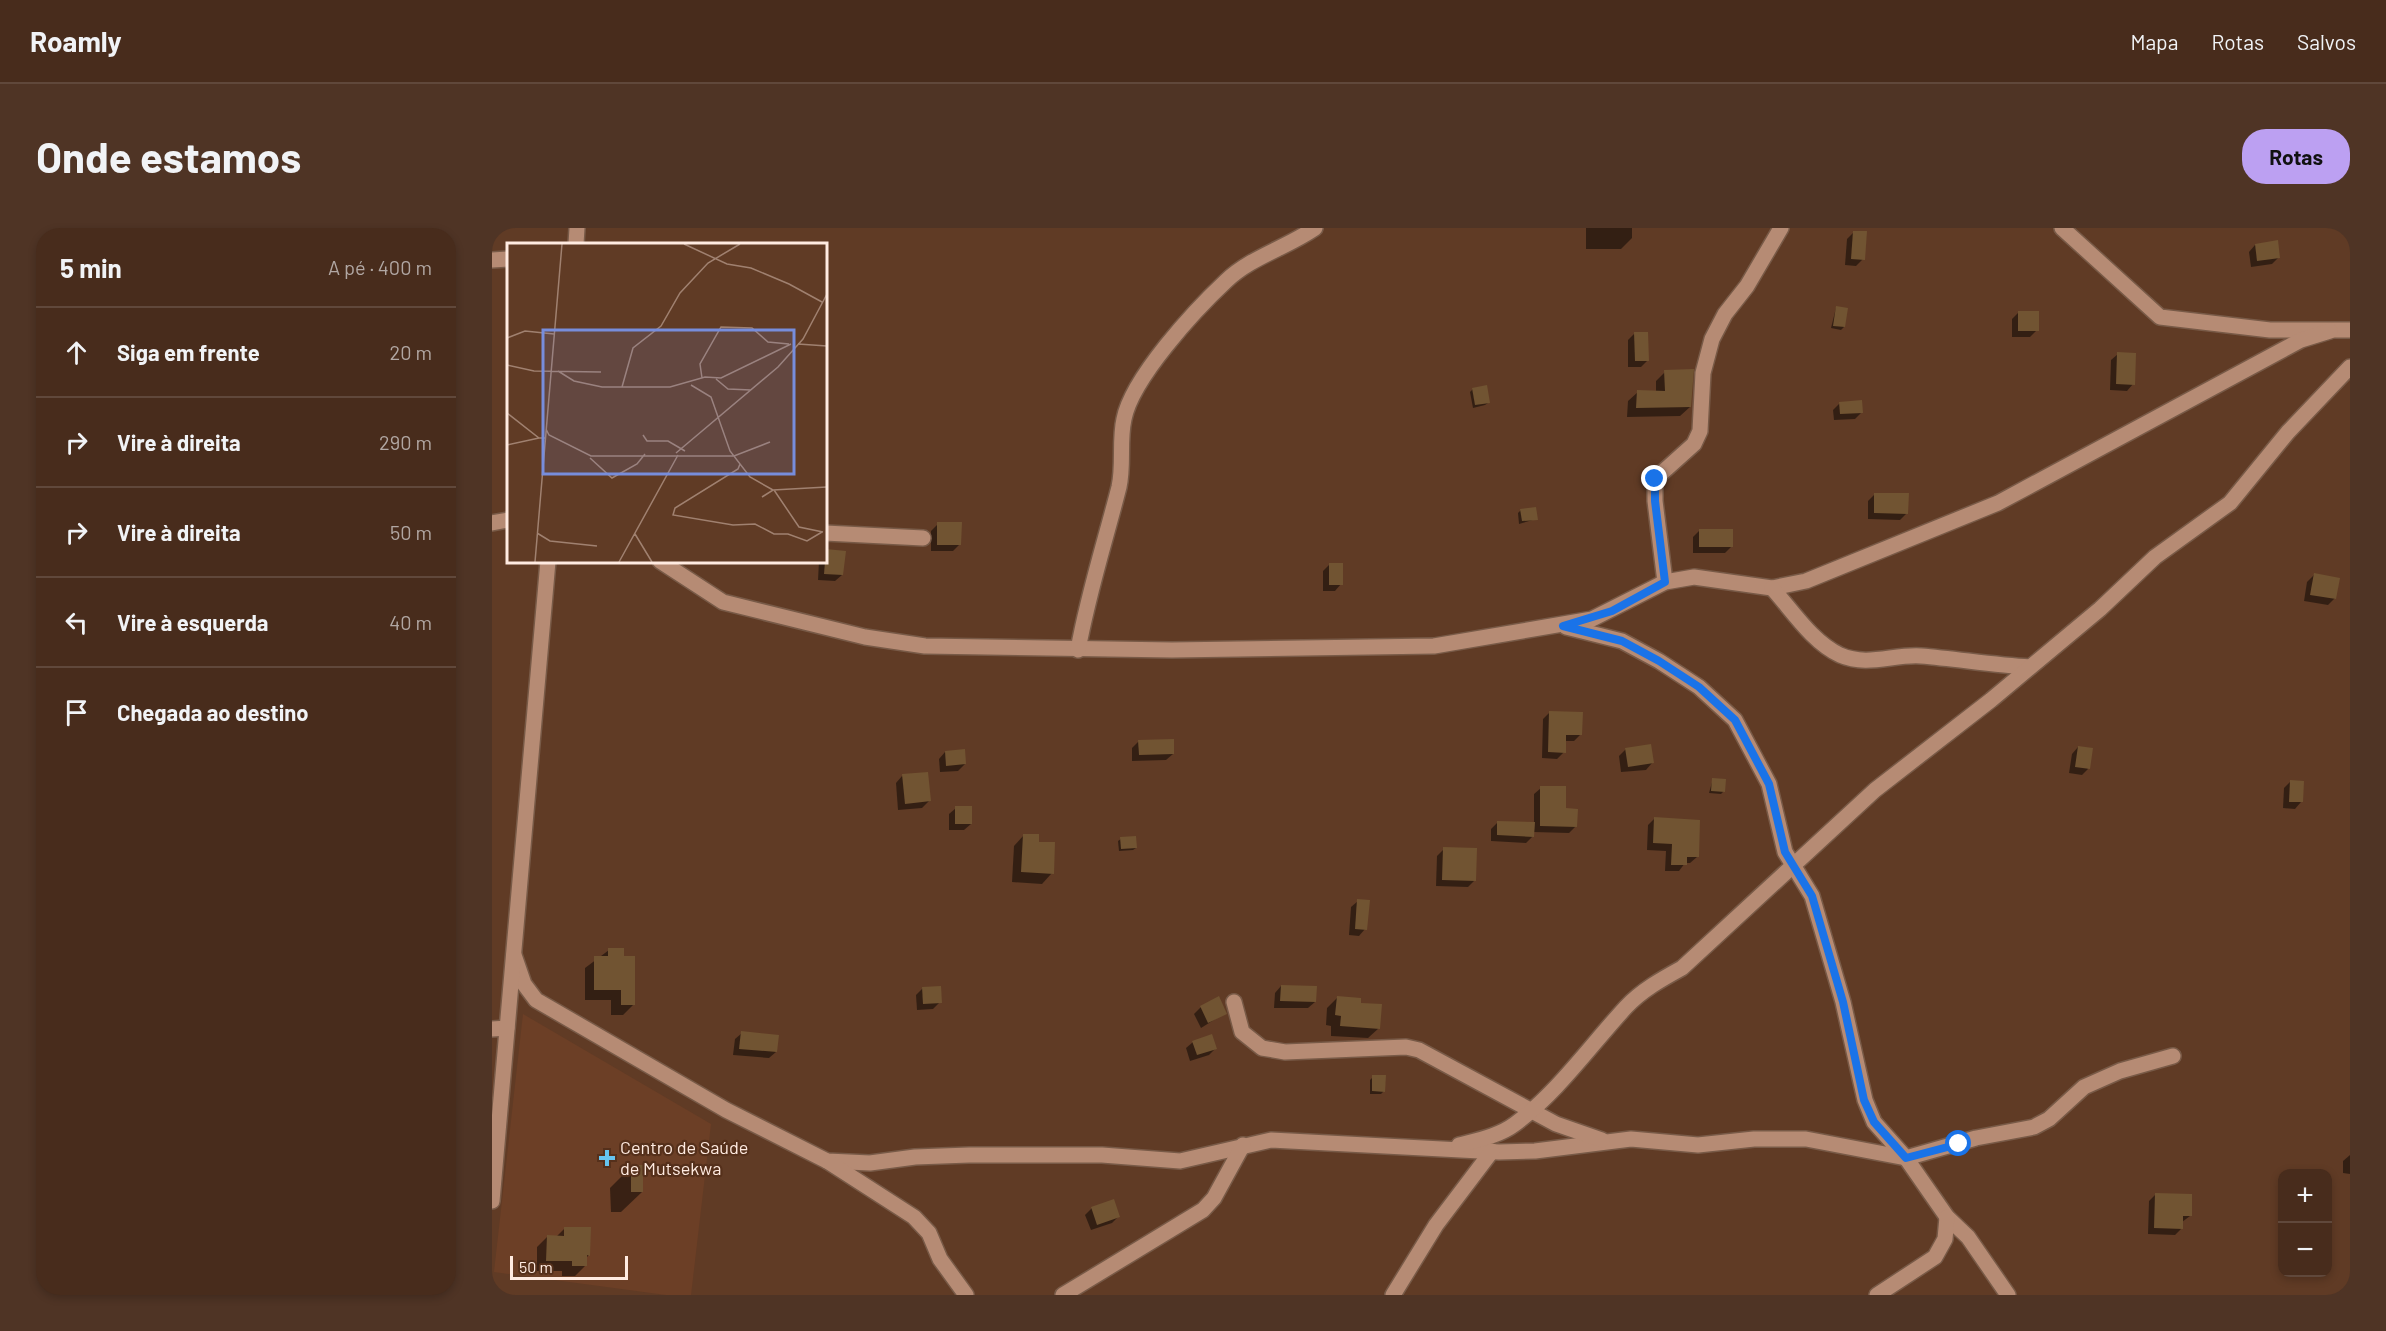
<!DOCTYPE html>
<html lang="pt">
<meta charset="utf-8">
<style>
body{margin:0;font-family:Barlow,sans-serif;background:#4f3425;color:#f1f3f6}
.controls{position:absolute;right:18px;bottom:18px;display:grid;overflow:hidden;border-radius:12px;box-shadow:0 3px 9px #0003}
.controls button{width:54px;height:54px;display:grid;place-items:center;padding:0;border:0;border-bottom:2px solid #60483b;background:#482c1c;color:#f1f3f6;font:30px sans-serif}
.scale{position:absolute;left:18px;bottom:15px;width:118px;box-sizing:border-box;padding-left:6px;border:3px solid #ffebe1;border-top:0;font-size:16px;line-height:21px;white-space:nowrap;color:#ffebe1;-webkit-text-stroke:4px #55301b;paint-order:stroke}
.stop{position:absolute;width:18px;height:18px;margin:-14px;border:4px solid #1a73e8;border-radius:50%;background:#fff}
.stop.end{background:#1a73e8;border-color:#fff;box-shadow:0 2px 6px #0008}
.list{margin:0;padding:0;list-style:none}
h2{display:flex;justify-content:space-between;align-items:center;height:78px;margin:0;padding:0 24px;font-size:26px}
h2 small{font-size:20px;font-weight:400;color:#b1a7a3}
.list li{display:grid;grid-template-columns:39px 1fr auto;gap:18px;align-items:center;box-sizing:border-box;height:90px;padding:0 24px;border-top:2px solid #60483b}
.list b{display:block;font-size:22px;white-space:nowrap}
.list em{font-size:20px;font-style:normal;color:#b1a7a3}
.icon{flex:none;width:33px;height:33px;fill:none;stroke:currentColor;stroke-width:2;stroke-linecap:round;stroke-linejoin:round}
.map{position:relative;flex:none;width:1858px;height:1067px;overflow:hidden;border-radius:24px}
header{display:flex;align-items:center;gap:36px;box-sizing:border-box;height:84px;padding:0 30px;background:#482c1c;border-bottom:2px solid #60483b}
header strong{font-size:28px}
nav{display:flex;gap:33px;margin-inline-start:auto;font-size:21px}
.intro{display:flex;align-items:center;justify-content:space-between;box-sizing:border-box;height:144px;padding:0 36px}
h1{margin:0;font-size:42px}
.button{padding:15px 27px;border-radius:24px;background:#bca0f2;color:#111;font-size:21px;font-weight:700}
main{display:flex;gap:36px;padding:0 36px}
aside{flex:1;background:#482c1c;border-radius:24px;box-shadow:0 3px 9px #0003}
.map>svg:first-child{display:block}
.built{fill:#6c3f26}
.shadow{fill:#0007}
.building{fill:#715432}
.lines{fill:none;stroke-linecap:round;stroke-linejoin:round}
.minor-casing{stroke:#785a47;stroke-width:18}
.minor{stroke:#b68b74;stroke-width:15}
.route{stroke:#1a73e8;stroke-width:8}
.poi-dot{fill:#66c4ef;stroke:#55301b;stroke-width:2}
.labels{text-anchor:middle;stroke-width:4.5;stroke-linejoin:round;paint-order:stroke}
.poi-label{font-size:18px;fill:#ffebe1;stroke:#55301b;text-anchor:start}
.inset-road{fill:none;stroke:#a08170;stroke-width:1.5}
.view{fill:#778ddc;fill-opacity:0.15;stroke:#778ddc;stroke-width:3}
.inset-edge{fill:none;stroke:#ffebe1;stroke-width:3}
</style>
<header>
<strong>Roamly</strong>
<nav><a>Mapa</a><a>Rotas</a><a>Salvos</a></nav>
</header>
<div class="intro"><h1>Onde estamos</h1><a class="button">Rotas</a></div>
<main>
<aside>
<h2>5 min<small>A pé · 400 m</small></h2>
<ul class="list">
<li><svg class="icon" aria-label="ahead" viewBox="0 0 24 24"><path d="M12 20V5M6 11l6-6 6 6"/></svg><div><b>Siga em frente</b></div><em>20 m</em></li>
<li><svg class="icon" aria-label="right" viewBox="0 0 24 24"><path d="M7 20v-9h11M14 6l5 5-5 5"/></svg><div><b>Vire à direita</b></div><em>290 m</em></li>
<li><svg class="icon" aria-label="right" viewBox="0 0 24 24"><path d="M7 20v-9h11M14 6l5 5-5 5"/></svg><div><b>Vire à direita</b></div><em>50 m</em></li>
<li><svg class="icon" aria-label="left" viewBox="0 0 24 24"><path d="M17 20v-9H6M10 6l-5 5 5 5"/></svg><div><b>Vire à esquerda</b></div><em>40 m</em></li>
<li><svg class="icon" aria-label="arrive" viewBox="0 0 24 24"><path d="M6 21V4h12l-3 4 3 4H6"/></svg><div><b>Chegada ao destino</b></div></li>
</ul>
</aside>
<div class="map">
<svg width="1858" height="1067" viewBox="0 0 1858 1067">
<rect width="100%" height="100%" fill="#603b25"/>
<path class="built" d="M31,786L219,896L199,1067H174L2,1044Z"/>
<g class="shadow">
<path d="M1094,0H1140V10L1129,21H1094Z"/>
<path d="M1362,4L1371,31L1364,38L1353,37L1355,11Z"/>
<path d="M1763,17L1787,29L1780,36L1759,39L1757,24Z"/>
<path d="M1344,80L1352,99L1349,102L1339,100Z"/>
<path d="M1526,85L1545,102L1538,109H1520V91Z"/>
<path d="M1142,106L1156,132L1149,139H1136V112Z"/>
<path d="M1626,126L1641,156L1635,163L1618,162L1619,132Z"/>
<path d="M1173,144L1198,179L1188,188L1135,189L1136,173L1146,164H1164V153Z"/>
<path d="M981,161L996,175L993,177L981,180L978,164Z"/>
<path d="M1348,175L1370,184L1363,191L1342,192L1341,182Z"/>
<path d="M1383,266L1415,285L1408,292L1376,291V273Z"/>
<path d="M1029,282L1044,291L1027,296L1026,285Z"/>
<path d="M446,296L468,316L461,323H439V303Z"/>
<path d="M1207,303L1239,319L1233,325H1201V309Z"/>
<path d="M334,322L350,347L343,353L326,352L327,333H333Z"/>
<path d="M838,336L849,356L843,363H831V343Z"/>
<path d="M1822,347L1843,370L1836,377L1812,373L1815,354Z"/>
<path d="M1058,484L1088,507L1082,513H1073L1072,524L1065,531L1050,530L1051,491Z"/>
<path d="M647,513L681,526L674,532L640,533V520Z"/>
<path d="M1586,519L1596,541L1590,547L1577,545L1580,526Z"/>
<path d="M1134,521L1160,535L1154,542L1129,544L1127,528Z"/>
<path d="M453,524L473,536L466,543L448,544L447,531Z"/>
<path d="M410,548L437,573L430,580L406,582L404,555Z"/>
<path d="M1221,551L1232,563L1229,566L1217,565Z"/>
<path d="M1799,553L1809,574L1803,581L1791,580L1792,560Z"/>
<path d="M1049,560L1072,582L1084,598L1077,605L1041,604V608L1034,615L999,613V601L1006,594L1042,596V566Z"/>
<path d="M464,580L479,596L472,602H457V586Z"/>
<path d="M1163,590L1205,629L1198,635H1193L1187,643H1173L1174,623L1155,622L1156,597Z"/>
<path d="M532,607L545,615L560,645L550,656L520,654L522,618Z"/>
<path d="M629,611L644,620L641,622L627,623L626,613Z"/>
<path d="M952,621L983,652L976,659L944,658L945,628Z"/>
<path d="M866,673L873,701L867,708L857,707L859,679Z"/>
<path d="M117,722L141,777L131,787H119V772H93V740Z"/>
<path d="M789,758L823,774L816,780H782L783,765Z"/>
<path d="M431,760L448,774L441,781L425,782L424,767Z"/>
<path d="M845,770L867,776L887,800L876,810L839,808V798L834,797L835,780Z"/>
<path d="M709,779L733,785L709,800L702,786Z"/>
<path d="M250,805L284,824L277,830L241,827L243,811Z"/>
<path d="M701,814L724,820L717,827L698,833L694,820Z"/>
<path d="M881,849L892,863L889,866H878V852Z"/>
<path d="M1858,927V946L1851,945V933Z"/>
<path d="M139,939L150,964L129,984H119L118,960Z"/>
<path d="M1664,966L1698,988L1690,994L1689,1001L1683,1007L1656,1006L1657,973Z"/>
<path d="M600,980L627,988L620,995L599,1002L593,987Z"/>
<path d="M73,1000L97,1027L93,1031V1038L83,1048H70V1043H45V1019L55,1009H64Z"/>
</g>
<g class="building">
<path d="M1361,3H1375L1373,32L1359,31Z"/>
<path d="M1786,12L1788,30L1765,33L1763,16Z"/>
<path d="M1344,78L1356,80L1353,99L1341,98Z"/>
<rect x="1526" y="83" width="21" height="20"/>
<path d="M1142,104H1156L1157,133H1143Z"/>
<path d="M1625,124L1644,125L1643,157L1624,156Z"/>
<path d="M1202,141L1199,179L1144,180L1145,162L1173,163L1172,142Z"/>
<path d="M995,157L998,175L983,177L980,160Z"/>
<path d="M1370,172L1371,185L1348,186L1347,174Z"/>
<path d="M1382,265H1417L1416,286L1382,285Z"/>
<path d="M1044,279L1046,292L1030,293L1028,281Z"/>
<path d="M445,294H470L469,317H445Z"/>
<rect x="1207" y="301" width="34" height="18"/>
<path d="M334,321L354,323L351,347L332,346Z"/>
<rect x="837" y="335" width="14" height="22"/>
<path d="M1822,345L1848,350L1844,371L1818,367Z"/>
<path d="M1057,483L1091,484L1090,507H1074V525L1056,524Z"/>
<path d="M682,511V526L647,527L646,512Z"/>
<path d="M1159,516L1162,535L1136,539L1133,520Z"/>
<path d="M1586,518L1601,520L1598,541L1583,539Z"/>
<path d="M473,521L474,536L454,538L453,523Z"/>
<path d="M436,544L439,573L413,576L410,546Z"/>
<path d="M1220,550L1234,551L1233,564L1219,563Z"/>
<path d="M1798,552L1812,553L1811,574H1797Z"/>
<path d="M1048,558H1074V580L1086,581L1085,599L1048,598Z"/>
<rect x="463" y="578" width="17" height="18"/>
<path d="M1162,589L1208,592L1207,629H1195V637H1179L1180,616L1161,615Z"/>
<path d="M1005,593L1043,594L1042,609L1005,607Z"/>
<path d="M531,606H547V614H563L562,646L529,644Z"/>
<path d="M644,608L645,620L629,621L628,609Z"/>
<path d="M951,619L985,620L984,653L950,652Z"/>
<path d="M865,671L878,672L875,702L863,701Z"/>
<path d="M116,720H132V728H143V777H129V762H102V728H116Z"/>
<path d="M789,757L825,758L824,774L788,773Z"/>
<path d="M449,758L450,775L431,776L430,759Z"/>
<path d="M727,768L735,786L716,795L708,778Z"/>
<path d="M845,768L869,770V775L890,776L888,801L848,798L849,788L843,787Z"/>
<path d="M249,803L287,807L285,824L247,821Z"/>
<path d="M720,806L725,821L705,827L700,813Z"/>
<path d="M880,847H894L893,864L880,863Z"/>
<rect x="139" y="937" width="12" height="27"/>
<path d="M1663,965L1700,966V988H1691V1001L1662,1000Z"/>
<path d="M622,971L628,989L605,997L599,979Z"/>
<path d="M72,999H99L98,1028L95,1027V1038H80V1033H54L55,1007L72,1008Z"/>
</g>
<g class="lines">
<defs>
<g id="minor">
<path d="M1570,0L1668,89L1778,102H1858"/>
<path d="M84,16L85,0"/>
<path d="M0,32L16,31"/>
<path d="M0,295L16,292"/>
<path d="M333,305L431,310"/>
<path d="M168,333L231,374L373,409L433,418L680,422L942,418L1100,391L1173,354L1202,349L1280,360L1314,353L1506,275L1809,112L1838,103"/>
<path d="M1173,354L1163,273V251L1202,216L1208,203L1211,145L1220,111L1233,86L1255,58L1289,0"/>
<path d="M1280,360C1300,382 1320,414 1348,427C1376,439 1401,426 1429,428C1466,431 1501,437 1538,439"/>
<path d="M1074,399L1130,413L1167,433L1207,459L1243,492L1277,556L1293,624L1320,668L1351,774L1373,872L1382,894L1414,930L1455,989L1476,1009L1516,1067"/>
<path d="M586,422C596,366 613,314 627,259C632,237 627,213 632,191C640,150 703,82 734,53C759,29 794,20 823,0"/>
<path d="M22,727L32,756L44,772L234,882L335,933L378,935L423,929L477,927H610L688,933L779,912L1007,924L1043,923L1139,911L1206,917L1262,911H1314L1414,930L1484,910L1542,899L1557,891L1592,859L1628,843L1681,828"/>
<path d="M742,774L750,804L770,820L793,824L914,819L927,822L1064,896L1110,912"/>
<path d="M0,801L15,800"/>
<path d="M967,917C986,912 1007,908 1023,896C1066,864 1098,818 1134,779C1150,762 1170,751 1190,740L1383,562L1499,472L1608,381L1663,329L1738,275L1796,204L1858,139"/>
<path d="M335,933L422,989L437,1005L448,1031L474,1067"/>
<path d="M0,973L56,333"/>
<path d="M571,1067L711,982L722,970L751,917"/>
<path d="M901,1067L944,997L1000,923"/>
<path d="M1385,1067L1443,1029L1453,1011L1455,989"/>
</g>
</defs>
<use href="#minor" class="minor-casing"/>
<use href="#minor" class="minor"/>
</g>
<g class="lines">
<path class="route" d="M1163,251V273L1173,354L1120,383L1071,398L1130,413L1167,433L1207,459L1243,492L1277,556L1293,624L1320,668L1351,774L1372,872L1382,894L1414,930L1467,916"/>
</g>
<path class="poi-dot" d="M112 921h6v6h6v6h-6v6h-6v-6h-6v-6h6z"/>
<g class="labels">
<g class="poi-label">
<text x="128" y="926">Centro de Saúde<tspan x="128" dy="21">de Mutsekwa</tspan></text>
</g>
</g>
<g transform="translate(15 15)">
<rect width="320" height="320" fill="#603b25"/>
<path class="inset-road" d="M177,1L220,21L244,25L282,41L315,59M0,95L18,88L47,91M291,101L320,103M0,122L27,128L94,129M51,128L67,138L95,144H163L198,134L214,135L284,101M195,135L193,121L214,84L245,85L261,99L282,101M209,136L221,146L244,147M184,142L204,154L223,208L243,234L266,247M115,144L126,105L154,83L173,50L201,20L233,1M0,170L32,195H38M39,186L42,192L84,213H227L263,199M136,192L140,198H161L178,208M0,202L32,195M169,210L271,124L296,96L320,51M83,215L105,235L130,221L138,211M233,221L231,226L168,265L166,272L226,282L248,281L267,291H281L300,298L315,289M267,247L292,284L316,289M255,254L266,247L320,244M30,290L43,298L90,303M128,291L145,319M28,319L55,1M112,319L171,212"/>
<path class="view" d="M36,87H287V231H36Z"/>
<rect width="320" height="320" class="inset-edge"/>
</g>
</svg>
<div class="controls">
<button>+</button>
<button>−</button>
</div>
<div class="scale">50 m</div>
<div class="stop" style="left:1467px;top:916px"></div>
<div class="stop end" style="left:1163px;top:251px"></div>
</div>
</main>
